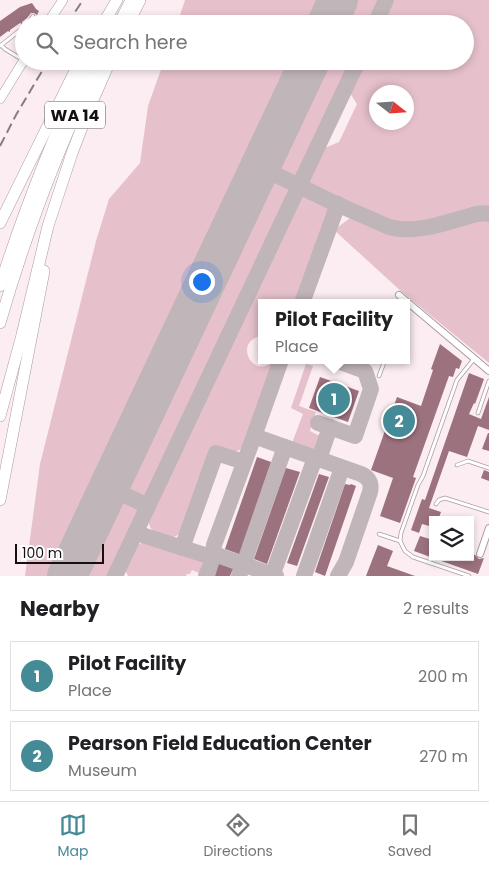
<!DOCTYPE html>
<style>
body{margin:0;font-family:Poppins,sans-serif;background:#f6f6f6;color:#202124}
.controls{position:absolute;right:15px;bottom:15px;display:grid;overflow:hidden;border-radius:0px;box-shadow:0 2px 8px #0003}
.controls button{width:45px;height:45px;display:grid;place-items:center;padding:0;border:0;border-bottom:1px solid #e0e0e0;background:#fff;color:#202124;font:25px sans-serif}
.compass{position:absolute;left:369px;top:85px;width:45px;height:45px;border-radius:50%;background:#fff;box-shadow:0 2px 8px #0003;rotate:107deg}
.scale{position:absolute;left:15px;bottom:12px;width:89px;box-sizing:border-box;padding-left:5px;border:2px solid #140f11;border-top:0;font-size:14px;line-height:18px;white-space:nowrap;color:#140f11;-webkit-text-stroke:4px #fff;paint-order:stroke}
.you{position:absolute;left:201px;top:281px;width:18px;height:18px;margin:-12px;border:4px solid #fff;border-radius:50%;background:#1a73e8;box-shadow:0 0 0 8px #1a73e833}
.badge{display:grid;place-items:center;width:32px;height:32px;border-radius:50%;background:#458b97;color:#fff;font-size:16px;font-weight:700}
.pin{position:absolute;translate:-50% -50%;border:2px solid #fff;box-shadow:0 1px 5px #0006}
.popup{position:absolute;left:258px;top:299px;width:152px;height:65px;box-sizing:border-box;display:grid;place-content:center;border-radius:0px;background:#fff;filter:drop-shadow(0 1px 4px #0005);font-size:16px;white-space:nowrap;color:#757577}
.popup b{font-size:19px;color:#202124}
.popup::after{content:'';position:absolute;left:50%;top:100%;margin-left:-10px;border:10px solid transparent;border-top-color:#fff}
.list{margin:0;padding:0;list-style:none}
h2{display:flex;justify-content:space-between;align-items:center;height:65px;margin:0;padding:0 20px;font-size:21px}
h2 small{font-size:16px;font-weight:400;color:#757577}
.list li{display:grid;grid-template-columns:32px 1fr auto;gap:15px;align-items:center;box-sizing:border-box;height:70px;margin:0 10px 10px;padding:0 10px;border:1px solid #e0e0e0;border-radius:0px}
.list b{display:block;font-size:19px;white-space:nowrap}
.list p{margin:0;font-size:16px;white-space:nowrap;color:#757577}
.list em{font-size:16px;font-style:normal;color:#757577}
.icon{flex:none;width:28px;height:28px;fill:none;stroke:currentColor;stroke-width:2;stroke-linecap:round;stroke-linejoin:round}
.map{position:relative;flex:none;width:489px;height:576px;overflow:hidden}
.search{position:absolute;background:#fff;box-shadow:0 2px 8px #0003;left:15px;right:15px;top:15px;height:55px;display:flex;align-items:center;gap:12px;box-sizing:border-box;padding:0 18px;border-radius:28px;color:#757577;font-size:19px}
.sheet{height:225px;background:#fff}
nav{display:flex;justify-content:space-around;align-items:center;box-sizing:border-box;height:70px;border-top:1px solid #e0e0e0;background:#fff;font-size:14px;color:#757577}
nav a{display:grid;justify-items:center;gap:2px}
nav .on{color:#458b97}
.map>svg:first-child{display:block}
.green{fill:#e6c1cb;fill-rule:evenodd}
.lines{fill:none;stroke-linecap:round;stroke-linejoin:round}
.taxiway{stroke:#c0b5b8;stroke-width:16}
.runway{stroke:#c0b5b8;stroke-width:40}
.building{fill:#9d727f}
.lane-casing{stroke:#a99ca0;stroke-width:4.5}
.street-casing{stroke:#a99ca0;stroke-width:8}
.secondary-casing{stroke:#a99ca0;stroke-width:10}
.highway-casing{stroke:#a99ca0;stroke-width:12}
.lane{stroke:#fff;stroke-width:3}
.street{stroke:#fff;stroke-width:6}
.secondary{stroke:#fff;stroke-width:9}
.highway{stroke:#fff;stroke-width:11}
.rail{stroke:#867d80;stroke-width:2;stroke-dasharray:10 5;stroke-linecap:butt}
.labels{text-anchor:middle;stroke-width:4;stroke-linejoin:round;paint-order:stroke}
.shield{fill:#fff;stroke:#5a5758;stroke-width:1}
.shield-label{font-size:16px;font-weight:bold;fill:#140f11}
</style>
<div class="map">
<svg width="489" height="576" viewBox="0 0 489 576">
<rect width="100%" height="100%" fill="#fbedf1"/>
<g class="green">
<path d="M185,0H330L318,24H177Z"/>
<path d="M347,0H382L371,24H336Z"/>
<path d="M391,0H489V363L402,292L334,230L362,209L306,182L307,178L320,150L339,142L357,104L350,93V88L362,61H465V24H380ZM376,92H406V122H376Z"/>
<path d="M164,61H301L58,576H25L40,464L96,241L109,199L140,163L148,106Z"/>
<path d="M319,61H353L301,172C285,184 277,170 275,155Z"/>
<path d="M274,180C286,183 291,189 287,201L153,487L145,498L131,494L119,486L261,185Z"/>
<path d="M302,194C311,194 325,201 331,208V213L298,303H262L261,336C232,342 254,382 275,360H277L247,441C238,458 228,451 213,446L183,530C170,547 142,534 150,512L298,197Z"/>
<path d="M306,364L313,366L299,406L316,412L310,431C321,437 324,435 318,448L313,451L292,443L303,414L291,408L292,405Z"/>
<path d="M114,496C124,499 134,502 140,510L136,521L111,576H76Z"/>
<path d="M145,542L150,543L205,561L207,565L204,576H198L199,573L192,570L190,574H187L186,576H128L124,568C128,557 132,545 145,542Z"/>
</g>
<g class="lines">
<g class="taxiway">
<path d="M375,24L386,0"/>
<path d="M260,167L332,202L389,227C412,233 436,226 459,219C469,217 479,211 489,214"/>
<path d="M302,303L338,204"/>
<path d="M318,423L355,436L371,389L365,371L335,360"/>
<path d="M254,436L281,360"/>
<path d="M319,459L330,427"/>
<path d="M112,481V485L114,490L148,506"/>
<path d="M136,533L205,555L220,556L276,576"/>
<path d="M182,548L216,453L244,462"/>
<path d="M115,576L358,61"/>
<path d="M206,576L211,565L214,545L254,436L361,474C369,478 372,483 370,492L346,562L338,576"/>
<path d="M239,576L285,447"/>
<path d="M272,576L315,458"/>
<path d="M304,576L342,468"/>
</g>
<g class="runway">
<path d="M327,24L338,0"/>
<path d="M67,576L310,61"/>
</g>
</g>
<g class="building">
<path d="M32,3L36,9L39,11L37,15L34,13H31L27,18L22,22V24L20,23L10,30V32L8,31L0,37V21L20,7Z"/>
<path d="M440,344L462,361L459,369L456,368L453,377L449,376L413,477L416,478L400,523L380,516L393,478L371,470L397,397L421,406L433,370L431,369Z"/>
<path d="M469,373L484,379L475,404L474,403L469,414L481,419L489,397V430L478,426L467,457L449,451L429,508L441,512L438,520H433V527L422,524L419,533L411,530L422,499L425,500Z"/>
<path d="M320,377L359,391L348,422L309,408Z"/>
<path d="M488,433H489V451L482,449Z"/>
<path d="M257,457L271,462L239,554L225,549Z"/>
<path d="M286,468L300,472L267,564L254,559Z"/>
<path d="M484,470L489,472V481L481,478Z"/>
<path d="M319,474L329,477L297,566L287,563Z"/>
<path d="M345,484L350,485L351,484L356,486L325,576L315,572Z"/>
<path d="M420,536L433,540V558L414,551Z"/>
<path d="M378,545L393,551L387,566L415,576H366Z"/>
<path d="M470,553L475,555L479,559L484,558L478,574L433,558L470,557Z"/>
<path d="M219,564L233,569L230,576H215Z"/>
</g>
<g class="lines">
<defs>
<g id="lane">
<path d="M28,24L33,16"/>
<path d="M1,45L5,49L23,60"/>
<path d="M0,46L24,27"/>
<path d="M379,376L385,360"/>
<path d="M478,413L489,381"/>
<path d="M457,465L468,461L489,468"/>
<path d="M436,504L439,500L445,498L489,512"/>
<path d="M379,534L400,541"/>
<path d="M469,576L413,557L405,551L400,541L401,533L418,485L423,476L457,380L474,359"/>
</g>
<g id="street">
<path d="M399,295L489,371"/>
<path d="M480,554L489,528"/>
</g>
<g id="secondary">
<path d="M47,24L63,0"/>
<path d="M0,99L24,60"/>
</g>
<g id="highway">
<path d="M103,24L117,0"/>
<path d="M119,24L131,0"/>
<path d="M128,24L140,0"/>
<path d="M0,223L76,69"/>
<path d="M0,286C24,209 54,135 88,61"/>
<path d="M0,323C26,233 59,145 100,61"/>
<path d="M0,416L22,335L48,226L72,153L89,109L110,61"/>
<path d="M0,500L44,271"/>
</g>
</defs>
<use href="#lane" class="lane-casing"/>
<use href="#street" class="street-casing"/>
<use href="#secondary" class="secondary-casing"/>
<use href="#highway" class="highway-casing"/>
<use href="#lane" class="lane"/>
<use href="#street" class="street"/>
<use href="#secondary" class="secondary"/>
<use href="#highway" class="highway"/>
<g class="rail">
<path d="M67,24L83,0"/>
<path d="M0,146L16,115L48,61"/>
</g>
</g>
<g class="labels">
<rect class="shield" x="45" y="101.5" width="60" height="27" rx="4"/>
<g class="shield-label">
<text x="75" y="121">WA 14</text>
</g>
</g>
</svg>
<div class="controls">
<button><svg class="icon" aria-label="layers" viewBox="0 0 24 24"><path d="M12 4l9 5-9 5-9-5zM3 14l9 5 9-5"/></svg></button>
</div>
<svg class="compass" viewBox="-18 -18 36 36"><path d="M0-13l5 13h-10z" fill="#e53935"/><path d="M0 13l5-13h-10z" fill="#757577"/></svg>
<div class="scale">100 m</div>
<div class="you"></div>
<div class="pin badge" style="left:334px;top:399px">1</div>
<div class="popup"><b>Pilot Facility</b>Place</div>
<div class="pin badge" style="left:399px;top:421px">2</div>
<div class="search"><svg class="icon" aria-label="search" viewBox="0 0 24 24"><circle cx="10" cy="10" r="6"/><path d="M15 15l6 6"/></svg>Search here</div>
</div>
<section class="sheet">
<h2>Nearby<small>2 results</small></h2>
<ul class="list">
<li><span class="badge">1</span><div><b>Pilot Facility</b><p>Place</p></div><em>200 m</em></li>
<li><span class="badge">2</span><div><b>Pearson Field Education Center</b><p>Museum</p></div><em>270 m</em></li>
</ul>
</section>
<nav>
<a class="on"><svg class="icon" aria-label="map" viewBox="0 0 24 24"><path d="M3 6l6-2 6 2 6-2v14l-6 2-6-2-6 2zM9 4v14M15 6v14"/></svg>Map</a>
<a><svg class="icon" aria-label="directions" viewBox="0 0 24 24"><path d="M12 3l9 9-9 9-9-9zM9 14v-3h6M13 9l2 2-2 2"/></svg>Directions</a>
<a><svg class="icon" aria-label="saved" viewBox="0 0 24 24"><path d="M7 4h10v16l-5-4-5 4z"/></svg>Saved</a>
</nav>
